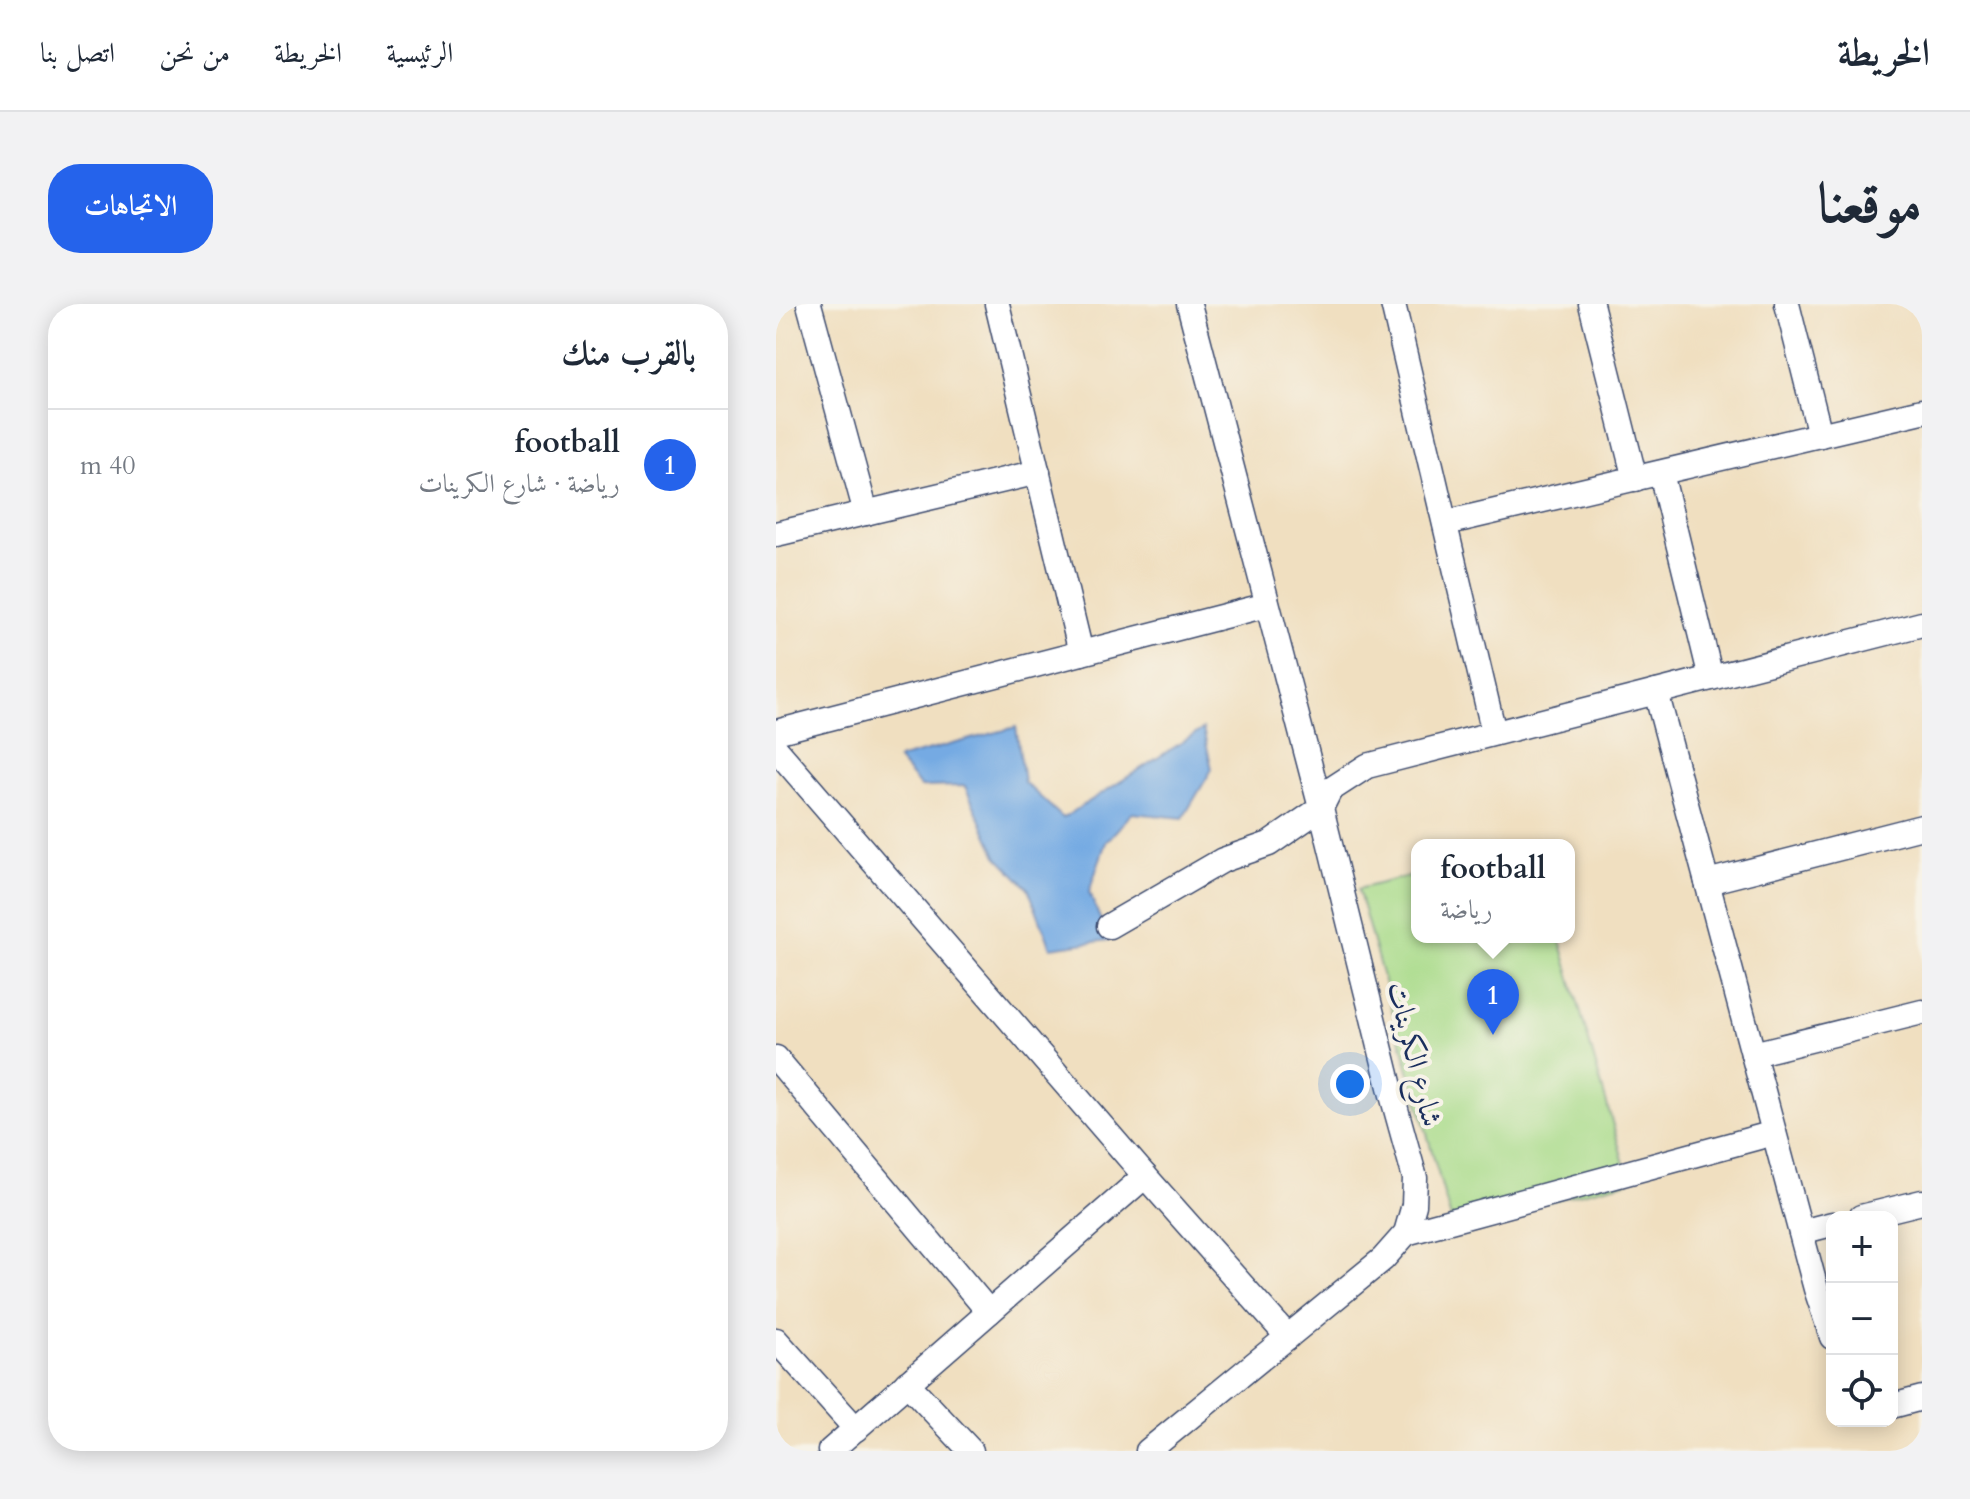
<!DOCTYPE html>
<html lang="ar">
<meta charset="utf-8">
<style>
body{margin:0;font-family:Cardo,Amiri,serif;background:#f2f2f3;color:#1f2937;direction:rtl}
.controls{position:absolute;right:24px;bottom:24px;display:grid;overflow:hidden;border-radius:16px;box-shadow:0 4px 20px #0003}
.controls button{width:72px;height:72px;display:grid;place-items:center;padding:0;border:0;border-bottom:2px solid #e0e1e3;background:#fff;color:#1f2937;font:40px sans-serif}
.you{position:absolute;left:574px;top:780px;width:28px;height:28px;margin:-20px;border:6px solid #fff;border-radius:50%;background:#1a73e8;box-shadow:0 0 0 12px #1a73e833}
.badge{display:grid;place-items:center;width:52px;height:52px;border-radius:50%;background:#2563eb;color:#fff;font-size:26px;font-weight:700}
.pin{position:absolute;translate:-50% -66px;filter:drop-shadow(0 2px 4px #0008)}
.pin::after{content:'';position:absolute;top:42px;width:28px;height:24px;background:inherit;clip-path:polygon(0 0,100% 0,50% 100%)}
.popup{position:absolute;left:635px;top:535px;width:164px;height:104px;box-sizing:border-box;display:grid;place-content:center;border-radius:16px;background:#fff;filter:drop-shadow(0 2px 6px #0005);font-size:26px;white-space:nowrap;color:#747a83}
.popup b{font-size:30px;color:#1f2937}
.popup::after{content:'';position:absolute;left:50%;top:100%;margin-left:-16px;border:16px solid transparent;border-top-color:#fff}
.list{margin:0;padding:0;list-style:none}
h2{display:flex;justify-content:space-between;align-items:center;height:104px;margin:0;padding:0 32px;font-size:34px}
h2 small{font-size:26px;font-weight:400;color:#747a83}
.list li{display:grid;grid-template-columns:52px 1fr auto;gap:24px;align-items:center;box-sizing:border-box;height:112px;padding:0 32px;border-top:2px solid #e0e1e3}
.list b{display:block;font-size:30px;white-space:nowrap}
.list p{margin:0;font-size:26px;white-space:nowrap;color:#747a83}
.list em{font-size:26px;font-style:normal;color:#747a83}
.icon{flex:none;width:44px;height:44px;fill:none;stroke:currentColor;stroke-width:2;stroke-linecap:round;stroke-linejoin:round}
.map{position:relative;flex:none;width:1146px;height:1147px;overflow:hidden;direction:ltr;border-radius:32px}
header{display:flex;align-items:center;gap:48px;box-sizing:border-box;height:112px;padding:0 40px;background:#fff;border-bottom:2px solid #e0e1e3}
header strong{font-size:38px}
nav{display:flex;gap:44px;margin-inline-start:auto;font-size:28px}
.intro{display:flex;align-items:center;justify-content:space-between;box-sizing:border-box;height:192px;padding:0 48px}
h1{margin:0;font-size:56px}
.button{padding:20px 36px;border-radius:32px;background:#2563eb;color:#fff;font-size:28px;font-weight:700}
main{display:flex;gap:48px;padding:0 48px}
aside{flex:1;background:#fff;border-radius:32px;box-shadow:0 4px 20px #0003}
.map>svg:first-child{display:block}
.green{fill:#a9db8a;stroke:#628574;stroke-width:2}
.water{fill:#75aae3;stroke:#486ca0;stroke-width:2}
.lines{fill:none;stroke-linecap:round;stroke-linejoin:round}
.minor-casing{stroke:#3b496d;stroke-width:27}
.minor{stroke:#fff;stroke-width:24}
.labels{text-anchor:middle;stroke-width:8;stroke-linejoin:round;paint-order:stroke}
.street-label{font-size:30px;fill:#1b2f5e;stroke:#f7f3e8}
</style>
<header>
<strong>الخريطة</strong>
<nav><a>الرئيسية</a><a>الخريطة</a><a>من نحن</a><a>اتصل بنا</a></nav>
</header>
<div class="intro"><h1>موقعنا</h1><a class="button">الاتجاهات</a></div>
<main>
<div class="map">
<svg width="1146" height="1147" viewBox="0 0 1146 1147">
<rect width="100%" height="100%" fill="#f7f3e8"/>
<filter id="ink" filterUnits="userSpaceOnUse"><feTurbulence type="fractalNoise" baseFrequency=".0125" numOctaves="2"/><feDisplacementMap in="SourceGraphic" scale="16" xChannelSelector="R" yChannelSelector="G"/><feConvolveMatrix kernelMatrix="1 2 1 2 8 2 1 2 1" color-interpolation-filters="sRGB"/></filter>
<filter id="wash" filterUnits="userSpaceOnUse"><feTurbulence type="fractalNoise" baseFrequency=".006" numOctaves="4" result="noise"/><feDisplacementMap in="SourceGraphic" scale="32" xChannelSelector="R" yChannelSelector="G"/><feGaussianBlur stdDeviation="1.8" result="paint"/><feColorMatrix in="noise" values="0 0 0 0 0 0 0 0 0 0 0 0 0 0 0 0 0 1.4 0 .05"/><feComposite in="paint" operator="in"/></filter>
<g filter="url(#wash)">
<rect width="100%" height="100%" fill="#f0dfc0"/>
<path class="green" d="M641,570V633H783L853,877L677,922L582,585Z"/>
<path class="water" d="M240,423L248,478L287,514L427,425L436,465L407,514L356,509L330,538L313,588L333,636L275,644L252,584L221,552L189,482L145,483L121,455Z"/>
</g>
<g filter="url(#ink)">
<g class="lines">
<defs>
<g id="minor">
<path d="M33,0L90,209"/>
<path d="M221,0L305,349"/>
<path d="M617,0L718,429"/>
<path d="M815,0L859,175"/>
<path d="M1011,0L1044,131"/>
<path d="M885,169L935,374"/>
<path d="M669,219L1146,107"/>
<path d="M0,230L262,168"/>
<path d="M880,388L1040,985L1056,1033"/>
<path d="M0,428L491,301"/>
<path d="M0,445L369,872L512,1033"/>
<path d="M931,578L1146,523"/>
<path d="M333,622L447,556L493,540L545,504L413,0"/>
<path d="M977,750L1146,708"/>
<path d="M0,754L213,1008"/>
<path d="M1085,913L1146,898"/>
<path d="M1025,928L1056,920"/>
<path d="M630,929L998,829"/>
<path d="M0,1036L80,1125"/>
<path d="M131,1079L195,1147"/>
<path d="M1116,1102L1146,1094"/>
<path d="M54,1147L369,872"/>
<path d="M372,1147L607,955L630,929L638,901L639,874L616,791L545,504L554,486L591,462L1146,320"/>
</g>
</defs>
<use href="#minor" class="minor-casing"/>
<use href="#minor" class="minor"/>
</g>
</g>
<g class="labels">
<g class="street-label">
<text transform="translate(639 750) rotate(76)" y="10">شارع الکرينات</text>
</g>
</g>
</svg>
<div class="controls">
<button>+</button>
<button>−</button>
<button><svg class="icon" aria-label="locate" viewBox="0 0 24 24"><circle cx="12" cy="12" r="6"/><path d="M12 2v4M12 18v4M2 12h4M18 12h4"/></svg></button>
</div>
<div class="you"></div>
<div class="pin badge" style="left:717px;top:731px">1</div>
<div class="popup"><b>football</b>رياضة</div>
</div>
<aside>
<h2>بالقرب منك<small></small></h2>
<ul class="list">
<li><span class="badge">1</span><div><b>football</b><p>رياضة · شارع الکرينات</p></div><em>40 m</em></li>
</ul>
</aside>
</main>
